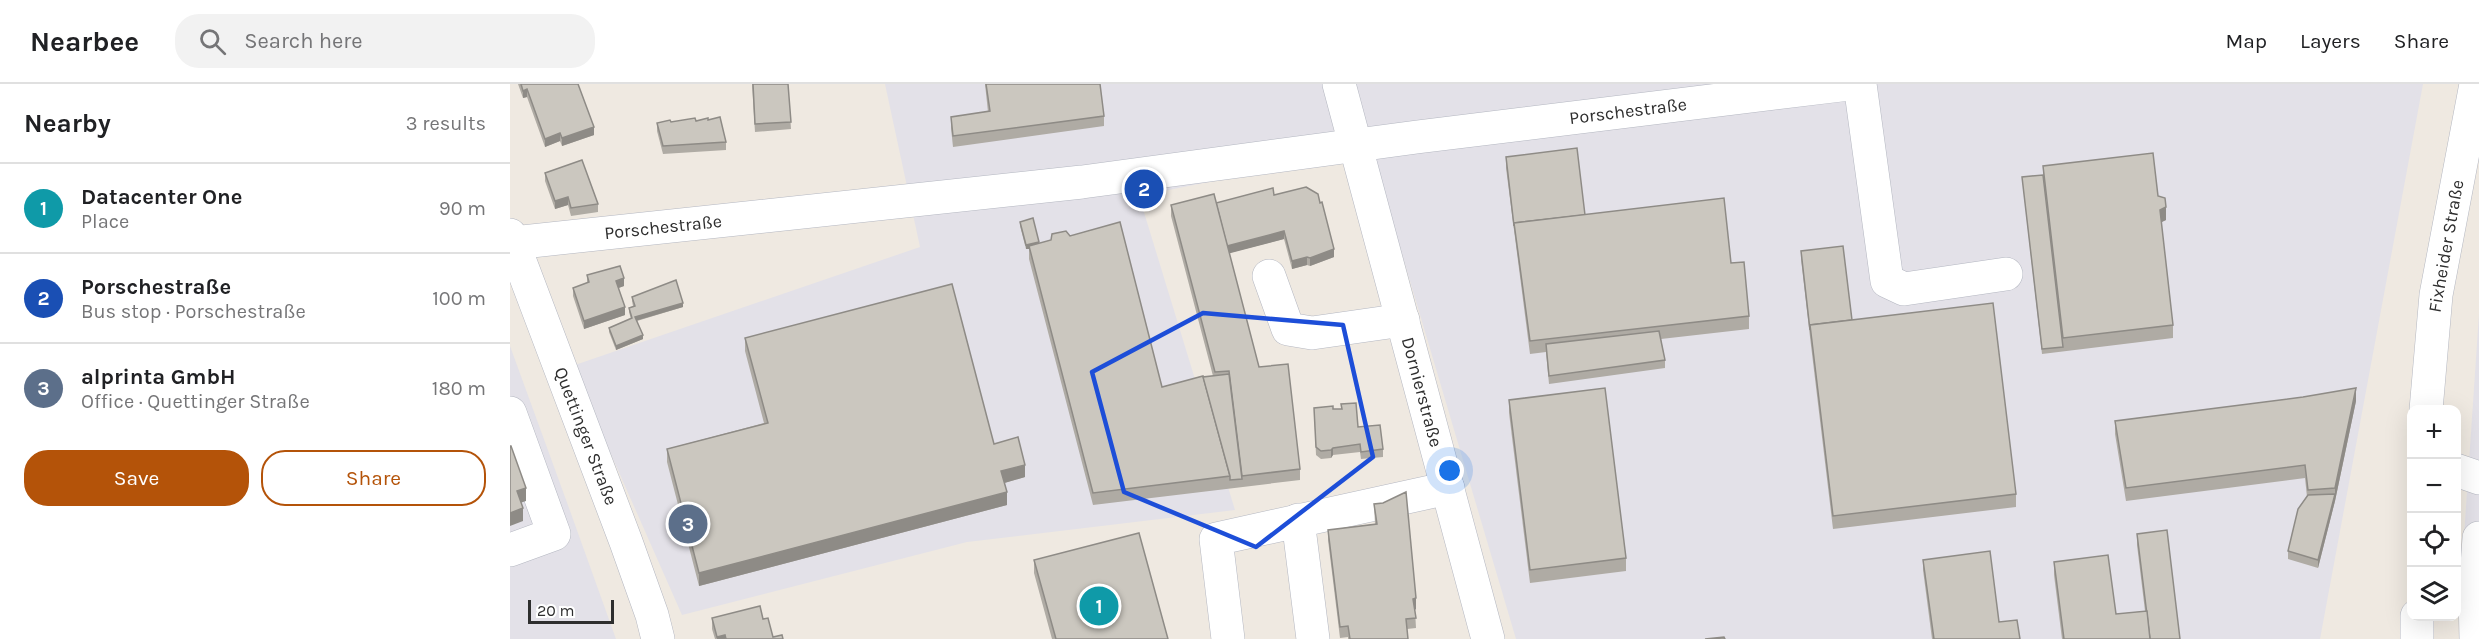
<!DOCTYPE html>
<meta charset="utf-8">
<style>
body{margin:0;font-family:Karla,sans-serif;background:#f2f2f2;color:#202124}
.controls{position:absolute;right:18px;bottom:18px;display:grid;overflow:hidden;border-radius:12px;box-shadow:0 6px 24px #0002}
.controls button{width:54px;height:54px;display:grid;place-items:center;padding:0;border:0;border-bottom:2px solid #e0e0e0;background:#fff;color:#202124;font:30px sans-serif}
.scale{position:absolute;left:18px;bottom:15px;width:86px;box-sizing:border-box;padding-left:6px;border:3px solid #2e2e2e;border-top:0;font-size:16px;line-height:21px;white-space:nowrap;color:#2e2e2e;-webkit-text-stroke:4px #fff;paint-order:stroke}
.you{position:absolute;left:940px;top:387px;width:21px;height:21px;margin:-15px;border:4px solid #fff;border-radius:50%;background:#1a73e8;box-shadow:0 0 0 9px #1a73e833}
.badge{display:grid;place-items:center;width:39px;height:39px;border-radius:50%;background:#b45309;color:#fff;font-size:20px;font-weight:700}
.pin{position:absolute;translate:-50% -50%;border:3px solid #fff;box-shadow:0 2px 6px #0006}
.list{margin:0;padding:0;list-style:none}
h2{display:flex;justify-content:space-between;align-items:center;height:78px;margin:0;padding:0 24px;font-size:26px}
h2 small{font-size:20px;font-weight:400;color:#757577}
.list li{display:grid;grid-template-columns:39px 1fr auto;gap:18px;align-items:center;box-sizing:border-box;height:90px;padding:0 24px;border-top:2px solid #e0e0e0}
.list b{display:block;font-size:22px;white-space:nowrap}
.list p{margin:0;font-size:20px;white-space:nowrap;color:#757577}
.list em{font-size:20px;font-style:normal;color:#757577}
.actions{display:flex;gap:12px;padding:18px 24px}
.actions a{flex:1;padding:14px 0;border:2px solid #b45309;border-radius:24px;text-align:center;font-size:21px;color:#b45309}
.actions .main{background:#b45309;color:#fff}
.icon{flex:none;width:33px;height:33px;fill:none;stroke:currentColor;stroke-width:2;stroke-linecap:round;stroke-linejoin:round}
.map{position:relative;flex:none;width:1969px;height:555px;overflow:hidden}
header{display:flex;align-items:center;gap:36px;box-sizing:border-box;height:84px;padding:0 30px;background:#fff;border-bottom:2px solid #e0e0e0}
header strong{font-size:28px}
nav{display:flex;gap:33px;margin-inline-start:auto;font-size:21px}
.search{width:420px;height:54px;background:#f2f2f2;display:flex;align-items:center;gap:15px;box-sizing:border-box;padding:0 21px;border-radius:24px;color:#757577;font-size:22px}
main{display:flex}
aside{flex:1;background:#fff}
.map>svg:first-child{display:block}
.industrial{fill:#e3e1e8}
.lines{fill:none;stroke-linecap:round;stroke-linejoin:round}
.minor-casing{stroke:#b4b7c1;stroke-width:34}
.minor{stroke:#fff;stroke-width:33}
.wall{fill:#afaba4}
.shaded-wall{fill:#8e8b86}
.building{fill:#cbc7bf;stroke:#8e8b86;stroke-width:1.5}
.marked{fill:none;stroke:#1d4ed8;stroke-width:4.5;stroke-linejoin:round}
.labels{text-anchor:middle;stroke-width:6;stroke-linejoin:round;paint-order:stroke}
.street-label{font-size:18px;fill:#2e2e2e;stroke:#fff}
</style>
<header>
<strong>Nearbee</strong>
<div class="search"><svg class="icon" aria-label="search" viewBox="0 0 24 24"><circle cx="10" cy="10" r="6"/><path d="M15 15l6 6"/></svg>Search here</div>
<nav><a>Map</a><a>Layers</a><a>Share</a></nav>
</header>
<main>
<aside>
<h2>Nearby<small>3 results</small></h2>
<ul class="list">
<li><span class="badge" style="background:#0f9aa8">1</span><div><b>Datacenter One</b><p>Place</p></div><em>90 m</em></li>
<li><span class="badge" style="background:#1a4fb4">2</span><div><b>Porschestraße</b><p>Bus stop · Porschestraße</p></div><em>100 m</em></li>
<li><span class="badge" style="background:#5c6f8a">3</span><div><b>alprinta GmbH</b><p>Office · Quettinger Straße</p></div><em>180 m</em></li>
</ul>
<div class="actions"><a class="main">Save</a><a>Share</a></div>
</aside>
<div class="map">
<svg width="1969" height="555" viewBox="0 0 1969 555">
<rect width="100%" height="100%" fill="#efe9e1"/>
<g class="industrial">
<path d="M375,0H1913L1810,555H1006L863,72L818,74L629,112L725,426L457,458L172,531L62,282L410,163Z"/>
<path d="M1969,230V555L1952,482Z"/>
<path d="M0,262L59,424L106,555H0Z"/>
</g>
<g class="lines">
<defs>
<g id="minor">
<path d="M829,0L978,555"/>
<path d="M1350,0L1377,197L1394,205L1496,190"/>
<path d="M0,151L116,458L142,531L148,555"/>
<path d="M3,159L572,98L907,53L1339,0"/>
<path d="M759,192L778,245L802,249L893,236"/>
<path d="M1916,326L1926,211L1966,0"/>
<path d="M0,329L44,450L0,466"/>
<path d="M1946,386L1969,394"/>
<path d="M788,436L803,555"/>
<path d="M718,555L706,455L938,404"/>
<path d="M1907,555V532"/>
<path d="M1966,555L1965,509L1969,454"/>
</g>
</defs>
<use href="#minor" class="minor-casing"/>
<use href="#minor" class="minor"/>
</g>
<g class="wall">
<path d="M8,0H68L84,51L52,62L50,57L35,63L17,13L13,14Z"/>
<path d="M242,0H278L281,45L245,48Z"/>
<path d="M475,0H590L594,32V42L443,63L441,44V33L478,28Z"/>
<path d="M198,36L216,58V66L153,70L147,47V39Z"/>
<path d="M996,73L1075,131L1221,179L1239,232V245L1151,255L1155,276V284L1039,300L1036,268L1020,270L996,84Z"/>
<path d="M1533,82L1648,112L1656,136L1651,138L1663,241V254L1532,270L1512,93L1533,91Z"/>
<path d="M35,89L88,120V128L61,132L58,121L45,125L35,97Z"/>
<path d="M764,111L824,173L800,182L797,181L782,185L774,155L719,169L749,283L790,385V396L583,421L519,175V165H516L510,142V138L652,303L703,292L661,132V121L706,119Z"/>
<path d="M1291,167L1342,236L1506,410V423L1323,445L1300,253L1291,175Z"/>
<path d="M77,191L114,202L108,204L115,231L74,245L63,212V204L77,199Z"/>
<path d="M122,213L173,223L127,237L133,255L106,266L99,248V244L121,235L119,228V224L123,222L122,217Z"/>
<path d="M235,254L484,360L515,393L494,399L497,421L189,502L157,378V365L254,339L235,267Z"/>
<path d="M999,316L1116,474V487L1020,499L999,329Z"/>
<path d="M1846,317L1825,417L1808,484L1778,475V467L1797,413L1795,394L1616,417L1605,350V337Z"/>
<path d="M831,320L848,343L873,365V373L851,375L850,368L823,371L821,374L811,375L806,371L804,324L823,325H831Z"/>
<path d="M864,420L906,525L905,526L906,544L897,545L898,555H838V553L830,554L818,456V446L865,440Z"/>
<path d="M1627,450L1670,555H1552L1544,491V478L1606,530L1635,527L1627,461Z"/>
<path d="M524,476L658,555H542L524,489Z"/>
<path d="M1413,476L1489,538L1510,555H1422L1413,486Z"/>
<path d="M202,534L253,535L263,553L273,555H205L202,545Z"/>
</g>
<g class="shaded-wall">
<path d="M17,5V13L13,14V7Z"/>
<path d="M84,43V51L52,62V54Z"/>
<path d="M50,49V57L35,63V55Z"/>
<path d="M58,113V121L45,125V117Z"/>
<path d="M1656,123V136L1650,139V126Z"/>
<path d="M774,147V155L717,170V162Z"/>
<path d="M529,158V162H519V165H516V161Z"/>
<path d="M824,165V173L800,182V174Z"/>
<path d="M797,173V181L782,185V177Z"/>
<path d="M114,194V202L106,205V197Z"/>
<path d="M173,219V223L125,237V233Z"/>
<path d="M115,223V231L74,245V237Z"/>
<path d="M133,251V255L106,266V262Z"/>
<path d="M1846,304V317L1825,417L1808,484V476L1825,410V404Z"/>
<path d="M823,364V371L821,374V366Z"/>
<path d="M515,381V393L491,400V387Z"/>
<path d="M16,404V417L7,420V407Z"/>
<path d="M497,408V421L189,502V489Z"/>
<path d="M13,424V437L0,442V429Z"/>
<path d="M906,514V525L903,526V515Z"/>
<path d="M215,551V555H207V553Z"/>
</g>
<g class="building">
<path d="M11,0H68L84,43L52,54L50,49L35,55L17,5L13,7Z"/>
<path d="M243,0H278L281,38L245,40Z"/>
<path d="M476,0H590L594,32L443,52L441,33L480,27Z"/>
<path d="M210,33L216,58L153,62L147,39L160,36L161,38L185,34L186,37L198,34V36Z"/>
<path d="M1067,64L1075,131L1004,139V142L996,73Z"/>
<path d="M1643,69L1648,112L1655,114L1656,123L1650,126L1663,241L1553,254L1533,82Z"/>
<path d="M72,76L88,120L61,124L58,113L45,117L35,89Z"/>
<path d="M1533,91L1553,263L1532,265L1512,93Z"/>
<path d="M796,103L808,110L810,119L812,118L824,165L800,174L797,173L782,177L774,147L717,162L706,119L763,104L764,111Z"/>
<path d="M704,110L749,283L778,280L790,385L732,392L719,287L705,288L661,121Z"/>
<path d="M1214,114L1221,179L1234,178L1239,232L1020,257L1004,139Z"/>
<path d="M523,134L529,158L516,161L510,138Z"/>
<path d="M610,138L652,303L693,292L720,392L583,409L519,162L541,156L542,150L556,147L560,152Z"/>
<path d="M1333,162L1342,236L1300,241V246L1291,167Z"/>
<path d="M110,182L114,194L106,197L115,223L74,237L63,204L79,198L77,191Z"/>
<path d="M166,196L173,219L125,233L133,251L106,262L99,244L122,234L119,224L125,222L122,213Z"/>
<path d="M442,200L484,360L508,353L515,381L491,387L497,408L189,489L157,365L258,339L235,254Z"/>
<path d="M1483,219L1506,410L1323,432L1300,241Z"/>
<path d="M1149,247L1155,276L1039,292L1036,260Z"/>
<path d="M719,290L732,395L720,396V392L693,293Z"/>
<path d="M1095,304L1116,474L1020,486L999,316Z"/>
<path d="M1846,304L1825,404L1798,406L1795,381L1616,404L1605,337L1793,313Z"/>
<path d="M846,319L848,343L870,341L873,365L851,368L850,360L823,364L821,366L811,367L806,363L804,324L823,322V325H832L831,320Z"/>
<path d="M0,362H1L16,404L7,407L13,424L0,429Z"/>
<path d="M896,408L906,514L903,515L906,534L896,535L898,555H840L838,542L830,543L818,446L867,440L864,420L873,419Z"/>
<path d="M1825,410L1808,476L1778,467L1788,425L1798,411Z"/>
<path d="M1657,446L1670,555H1640L1627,450Z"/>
<path d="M629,449L658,555H546L524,476Z"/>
<path d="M1480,467L1489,538L1507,536L1510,555H1424L1413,476Z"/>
<path d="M1598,471L1606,530L1637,527L1640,555H1554L1544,478Z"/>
<path d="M250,522L253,535L258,534L263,553L272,551L273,555H216L215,551L207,553L202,534Z"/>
<path d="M1214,553L1215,555H1195Z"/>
</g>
<path class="marked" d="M693,229L833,241L863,373L746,463L614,408L582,288Z"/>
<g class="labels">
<g class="street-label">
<text transform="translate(1118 27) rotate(-7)" y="6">Porschestraße</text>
<text transform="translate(153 143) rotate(-6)" y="6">Porschestraße</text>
<text transform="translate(1936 162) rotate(-80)" y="6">Fixheider Straße</text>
<text transform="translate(912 308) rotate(75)" y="6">Dornierstraße</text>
<text transform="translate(76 352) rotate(69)" y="6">Quettinger Straße</text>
</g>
</g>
</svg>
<div class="controls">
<button>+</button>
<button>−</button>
<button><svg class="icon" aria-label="locate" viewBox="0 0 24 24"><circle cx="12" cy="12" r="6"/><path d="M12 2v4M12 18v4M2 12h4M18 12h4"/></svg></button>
<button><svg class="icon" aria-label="layers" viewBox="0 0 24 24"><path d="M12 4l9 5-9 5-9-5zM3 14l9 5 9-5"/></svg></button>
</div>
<div class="scale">20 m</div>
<div class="you"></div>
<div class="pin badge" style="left:589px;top:522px;background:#0f9aa8">1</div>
<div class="pin badge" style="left:634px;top:105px;background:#1a4fb4">2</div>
<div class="pin badge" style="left:178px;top:440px;background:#5c6f8a">3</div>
</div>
</main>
